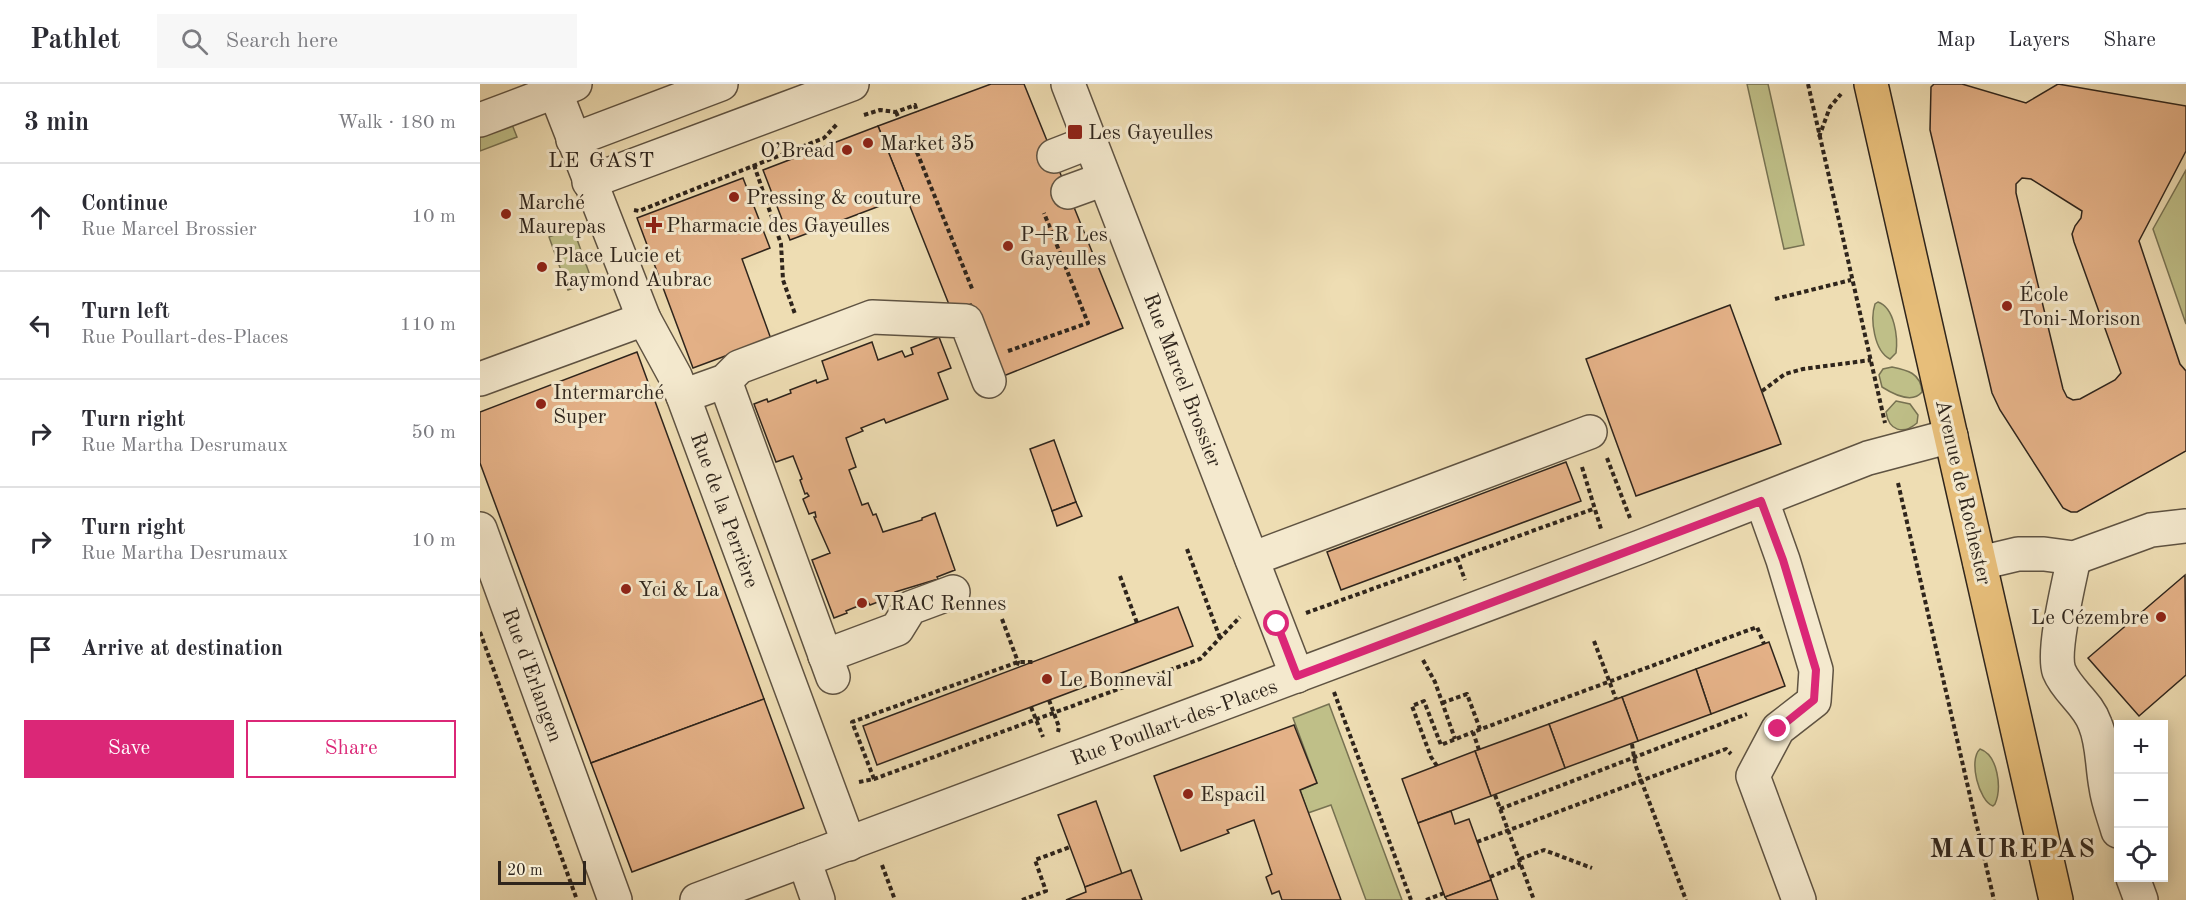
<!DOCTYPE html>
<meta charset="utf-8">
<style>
body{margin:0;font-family:"Old Standard TT",serif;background:#f7f7f7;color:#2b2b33}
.controls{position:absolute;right:18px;bottom:18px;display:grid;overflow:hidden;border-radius:0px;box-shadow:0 3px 15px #0003}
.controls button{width:54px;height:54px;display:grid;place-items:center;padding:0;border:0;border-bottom:2px solid #e1e1e2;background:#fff;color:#2b2b33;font:30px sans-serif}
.scale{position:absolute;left:18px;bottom:15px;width:88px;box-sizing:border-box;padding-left:6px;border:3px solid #2f251c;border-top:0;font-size:16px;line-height:21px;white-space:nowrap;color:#2f251c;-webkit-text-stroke:4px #f4e9ce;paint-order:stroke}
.stop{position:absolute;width:18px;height:18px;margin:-14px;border:4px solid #db2777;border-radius:50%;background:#fff}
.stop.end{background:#db2777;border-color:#fff;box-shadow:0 2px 6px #0008}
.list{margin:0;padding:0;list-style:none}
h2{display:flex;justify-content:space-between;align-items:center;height:78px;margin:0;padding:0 24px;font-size:26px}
h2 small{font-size:20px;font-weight:400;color:#7c7c81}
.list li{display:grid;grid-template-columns:39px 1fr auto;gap:18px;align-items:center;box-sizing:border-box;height:108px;padding:0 24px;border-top:2px solid #e1e1e2}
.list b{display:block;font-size:22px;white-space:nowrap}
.list p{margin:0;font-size:20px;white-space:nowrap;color:#7c7c81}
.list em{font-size:20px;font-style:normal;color:#7c7c81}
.actions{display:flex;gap:12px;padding:18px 24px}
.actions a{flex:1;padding:14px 0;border:2px solid #db2777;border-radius:0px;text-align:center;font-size:21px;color:#db2777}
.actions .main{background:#db2777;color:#fff}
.icon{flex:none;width:33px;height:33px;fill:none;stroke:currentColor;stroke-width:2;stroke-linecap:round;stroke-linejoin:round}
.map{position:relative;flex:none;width:1706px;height:816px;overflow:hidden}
header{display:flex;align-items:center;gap:36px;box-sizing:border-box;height:84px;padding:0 30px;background:#fff;border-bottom:2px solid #e1e1e2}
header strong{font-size:28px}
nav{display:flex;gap:33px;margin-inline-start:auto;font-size:21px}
.search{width:420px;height:54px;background:#f7f7f7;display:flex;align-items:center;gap:15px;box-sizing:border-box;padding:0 21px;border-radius:0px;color:#7c7c81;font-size:22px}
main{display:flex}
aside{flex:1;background:#fff}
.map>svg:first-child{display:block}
.green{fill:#bfbf88;stroke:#777252;stroke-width:1.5}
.building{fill:#e4b187;stroke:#2f251c;stroke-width:1.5;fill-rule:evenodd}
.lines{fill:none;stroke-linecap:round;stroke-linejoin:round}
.minor-casing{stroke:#5f5342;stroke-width:36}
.major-casing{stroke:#2f251c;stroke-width:36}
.path{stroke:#2f251c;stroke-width:4;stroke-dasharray:4.5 3;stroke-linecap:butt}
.minor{stroke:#f4e9ce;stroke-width:33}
.major{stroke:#e7be7a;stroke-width:33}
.route{stroke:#db2777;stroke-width:8}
.poi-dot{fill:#8f2418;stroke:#f4e9ce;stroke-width:2}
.labels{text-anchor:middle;stroke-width:6;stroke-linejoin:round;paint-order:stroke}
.poi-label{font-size:21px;fill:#2f251c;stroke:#f4e9ce;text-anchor:start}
.street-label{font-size:21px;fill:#2f251c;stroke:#f4e9ce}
.neighbourhood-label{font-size:22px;letter-spacing:1.5px;fill:#2f251c;stroke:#f4e9ce}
.district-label{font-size:27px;font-weight:bold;letter-spacing:1.5px;fill:#2f251c;stroke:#f4e9ce}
</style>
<header>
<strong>Pathlet</strong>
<div class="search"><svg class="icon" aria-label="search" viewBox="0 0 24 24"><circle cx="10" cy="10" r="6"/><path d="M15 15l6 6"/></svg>Search here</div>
<nav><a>Map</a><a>Layers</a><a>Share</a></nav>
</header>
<main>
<aside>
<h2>3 min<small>Walk · 180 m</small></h2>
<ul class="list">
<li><svg class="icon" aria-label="ahead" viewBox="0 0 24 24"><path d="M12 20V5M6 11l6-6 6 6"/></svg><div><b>Continue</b><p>Rue Marcel Brossier</p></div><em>10 m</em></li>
<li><svg class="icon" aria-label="left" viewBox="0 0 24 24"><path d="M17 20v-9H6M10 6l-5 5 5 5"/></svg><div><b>Turn left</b><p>Rue Poullart-des-Places</p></div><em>110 m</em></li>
<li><svg class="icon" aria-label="right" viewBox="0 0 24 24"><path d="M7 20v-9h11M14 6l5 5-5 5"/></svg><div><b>Turn right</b><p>Rue Martha Desrumaux</p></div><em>50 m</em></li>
<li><svg class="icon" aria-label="right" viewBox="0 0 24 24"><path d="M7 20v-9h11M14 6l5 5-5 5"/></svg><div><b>Turn right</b><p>Rue Martha Desrumaux</p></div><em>10 m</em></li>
<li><svg class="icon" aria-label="arrive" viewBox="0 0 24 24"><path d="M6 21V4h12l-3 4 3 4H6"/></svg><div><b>Arrive at destination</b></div></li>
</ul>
<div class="actions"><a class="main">Save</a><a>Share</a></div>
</aside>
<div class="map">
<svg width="1706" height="816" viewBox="0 0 1706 816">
<rect width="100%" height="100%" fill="#eeddb3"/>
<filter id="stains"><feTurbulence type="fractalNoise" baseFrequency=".00333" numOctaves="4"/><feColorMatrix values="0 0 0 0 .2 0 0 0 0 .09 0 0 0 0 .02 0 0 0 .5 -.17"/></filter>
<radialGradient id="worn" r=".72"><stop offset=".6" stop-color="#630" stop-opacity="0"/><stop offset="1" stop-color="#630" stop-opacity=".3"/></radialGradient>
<g class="green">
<path d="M1267,0H1288L1324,161L1304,165Z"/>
<path d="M31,38L37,53L0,67V50Z"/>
<path d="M1706,86V240L1673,145Z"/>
<path d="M93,144L112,197L88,206L69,153Z"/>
<path d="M1398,218C1415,224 1418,254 1416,269L1410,275C1394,267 1390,235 1395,220Z"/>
<path d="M1412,283C1427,286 1441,289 1442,308C1432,320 1413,310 1402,303L1399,291L1403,285Z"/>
<path d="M1416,317L1430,320L1438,331L1437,339C1423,351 1409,347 1406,328Z"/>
<path d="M849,620L922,816H886L851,721L828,729L820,706L837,699L813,634Z"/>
<path d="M1500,665C1518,671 1522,704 1515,720L1513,722C1499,717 1488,676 1500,665Z"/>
</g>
<g class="building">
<path d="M511,0H544L643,244L521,293L491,220L472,228L398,42Z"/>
<path d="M1454,0H1482L1546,19L1578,0L1706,22V67L1659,157L1700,280L1706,287V367L1597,428H1591L1583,424L1520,326L1512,309L1450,46L1451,3ZM1542,94L1551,95L1602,127L1601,134L1595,142L1592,150L1594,158L1641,289L1635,296L1600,315L1593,316L1587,313L1583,305L1536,109V100Z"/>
<path d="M398,42L426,112L310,156L283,86Z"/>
<path d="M263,94L290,164L262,175L291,255L213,284L157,134Z"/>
<path d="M1250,221L1301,360L1156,412L1106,275Z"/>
<path d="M459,253L471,284L458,289L468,315L406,339L404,335L381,344L383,347L366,354L376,383L369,386L382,421L388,419L393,431L396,430L403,448L442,436V434L455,429L475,486L457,493L458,495L415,508L416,511L390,521L388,518L366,527L367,529L354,534L332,476L350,469L334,433H336L335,428L329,430L323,415L329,412L327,409L325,410L320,396L322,395L313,372L296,378L274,320L287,315L288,318L311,309L310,306L336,296L337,299L348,295L342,277L392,258L398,276L422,267L425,273L433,270L431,264Z"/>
<path d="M157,268L284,615L111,679L0,379V328Z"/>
<path d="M574,356L596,418L572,427L550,365Z"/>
<path d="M1086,378L1101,417L861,506L847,468Z"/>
<path d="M596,418L602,432L577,442L572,427Z"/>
<path d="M1705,491L1706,591L1659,632L1608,574Z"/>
<path d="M698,523L713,562L397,681L383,642Z"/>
<path d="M1289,558L1305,602L1231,630L1216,585Z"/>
<path d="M1216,585L1231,630L1158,657L1142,613Z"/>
<path d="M1142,613L1158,657L1085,684L1069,640Z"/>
<path d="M284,615L324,724L152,788L111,679Z"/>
<path d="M1069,640L1085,684L1011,712L995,667Z"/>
<path d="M814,641L837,699L820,706L861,816H802L799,807L792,810L786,793L792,790L774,736L747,746L749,749L701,767L674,692Z"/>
<path d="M995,667L1011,712L938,739L922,695Z"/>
<path d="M616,717L642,790L605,803L578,731Z"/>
<path d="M971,727L975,740L989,735L1011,796L965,813L938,739Z"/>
<path d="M651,786L662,816H586L606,808L605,803Z"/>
<path d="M1011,796L1018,816H967L965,813Z"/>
</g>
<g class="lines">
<defs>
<g id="minor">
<path d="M588,0L817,592"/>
<path d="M75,7L164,235L195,292L203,312L369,760"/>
<path d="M0,36L95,0"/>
<path d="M93,56L241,0"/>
<path d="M574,72L610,58"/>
<path d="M109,98L372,0"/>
<path d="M588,108L624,95"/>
<path d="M0,295L164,235"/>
<path d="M245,297L353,593"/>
<path d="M203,312L245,297L259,283L392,233L486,237L509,297"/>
<path d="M1282,417L1303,476L1336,586L1334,617L1298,645L1273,692L1319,816"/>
<path d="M0,445L135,816"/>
<path d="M1594,474C1589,498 1572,567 1579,587C1587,607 1608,619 1615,640C1623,659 1622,682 1626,703C1628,718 1634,733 1638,747"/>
<path d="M772,475L1110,348"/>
<path d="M1500,479L1538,470H1564L1594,474L1671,446L1706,442"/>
<path d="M345,572L417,545L430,524L473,508"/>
<path d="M1653,794L1661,816"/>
<path d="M217,816L324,776"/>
<path d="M338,816L324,776L1160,463L1388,374L1471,352"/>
</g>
<path id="major" d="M1391,0L1576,816"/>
</defs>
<use href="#minor" class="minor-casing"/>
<use href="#major" class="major-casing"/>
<g class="path">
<path d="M1328,0L1405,339"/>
<path d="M416,28L419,35"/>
<path d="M384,31L400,26L416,28L435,21L437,28"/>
<path d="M1339,53L1350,23L1361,10"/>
<path d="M427,63L434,61L493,207"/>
<path d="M274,81L301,160L303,196L315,230"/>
<path d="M154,126L159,127L344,54L357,40"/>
<path d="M1295,215L1371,196"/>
<path d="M528,267L608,239L564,129"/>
<path d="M1282,307L1305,290L1323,285L1391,276"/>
<path d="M1127,374L1150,434"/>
<path d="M1102,383L1121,445"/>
<path d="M1418,399L1514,816"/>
<path d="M707,465L740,554"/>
<path d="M977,474L985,496"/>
<path d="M640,492L657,539"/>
<path d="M826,529L1113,425"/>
<path d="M522,535L538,578L536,584"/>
<path d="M0,548L97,816"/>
<path d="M1114,557L1136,615"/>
<path d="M943,576L955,598L975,655"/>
<path d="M854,608L931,816"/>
<path d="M569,616L579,643L578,648"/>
<path d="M962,619L987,610L1000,645"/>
<path d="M551,623L563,653"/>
<path d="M1152,660L1155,680L1206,816"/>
<path d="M999,666L993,648L1277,543L1284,560"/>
<path d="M957,682L951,673L932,622L944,617L961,661L993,648"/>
<path d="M394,695L372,638L538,578H554"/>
<path d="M379,698L394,695L720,575L760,533"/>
<path d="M1015,711L1054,816"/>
<path d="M1020,725L1267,630"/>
<path d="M997,758L1246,665L1251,670"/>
<path d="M1040,775L1064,766L1112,784"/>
<path d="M402,781L415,816"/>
<path d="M1010,793L1041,780"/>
<path d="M542,816L566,807L555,776L590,763"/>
<path d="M946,816L964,809"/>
</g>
<use href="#minor" class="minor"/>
<use href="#major" class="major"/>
</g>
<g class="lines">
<path class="route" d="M797,540L817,592L1281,417L1303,476L1336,586L1334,616L1298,645"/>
</g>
<g class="poi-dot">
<rect x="587" y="40" width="16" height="16" rx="3"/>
<circle cx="388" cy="59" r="6"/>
<circle cx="367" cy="66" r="6"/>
<circle cx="254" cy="113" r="6"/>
<circle cx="26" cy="130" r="6"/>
<path d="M171 132h6v6h6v6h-6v6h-6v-6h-6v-6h6z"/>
<circle cx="528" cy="162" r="6"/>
<circle cx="62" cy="183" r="6"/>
<circle cx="1527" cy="222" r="6"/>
<circle cx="61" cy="320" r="6"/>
<circle cx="146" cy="505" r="6"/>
<circle cx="382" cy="519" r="6"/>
<circle cx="1681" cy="533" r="6"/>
<circle cx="567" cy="595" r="6"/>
<circle cx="708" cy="710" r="6"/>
</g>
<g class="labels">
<g class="poi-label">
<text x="608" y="55">Les Gayeulles</text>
<text x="400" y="66">Market 35</text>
<text x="355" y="73" text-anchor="end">O’Bread</text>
<text x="266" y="120">Pressing &amp; couture</text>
<text x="38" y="125">Marché<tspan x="38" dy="24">Maurepas</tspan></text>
<text x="186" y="148">Pharmacie des Gayeulles</text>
<text x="540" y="157">P+R Les<tspan x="540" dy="24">Gayeulles</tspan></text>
<text x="74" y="178">Place Lucie et<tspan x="74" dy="24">Raymond Aubrac</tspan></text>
<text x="1539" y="217">École<tspan x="1539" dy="24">Toni-Morison</tspan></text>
<text x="73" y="315">Intermarché<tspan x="73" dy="24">Super</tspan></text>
<text x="158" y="512">Yci &amp; La</text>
<text x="394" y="526">VRAC Rennes</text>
<text x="1669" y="540" text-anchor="end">Le Cézembre</text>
<text x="579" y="602">Le Bonneval</text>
<text x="720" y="717">Espacil</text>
</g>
<g class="street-label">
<text transform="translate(703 296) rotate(69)" y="7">Rue Marcel Brossier</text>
<text transform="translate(1484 408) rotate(77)" y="7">Avenue de Rochester</text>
<text transform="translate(245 426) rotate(70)" y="7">Rue de la Perrière</text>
<text transform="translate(53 591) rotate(70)" y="7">Rue d'Erlangen</text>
<text transform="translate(694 638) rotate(-20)" y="7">Rue Poullart-des-Places</text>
</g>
<g class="neighbourhood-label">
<text x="122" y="83">LE GAST</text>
</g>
<g class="district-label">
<text x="1533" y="773">MAUREPAS</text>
</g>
</g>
<rect width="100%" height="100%" filter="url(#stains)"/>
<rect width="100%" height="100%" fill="url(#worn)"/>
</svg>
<div class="controls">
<button>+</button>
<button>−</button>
<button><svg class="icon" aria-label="locate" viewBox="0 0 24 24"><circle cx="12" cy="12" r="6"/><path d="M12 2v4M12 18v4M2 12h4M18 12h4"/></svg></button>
</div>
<div class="scale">20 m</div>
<div class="stop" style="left:797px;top:540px"></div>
<div class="stop end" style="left:1298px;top:645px"></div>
</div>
</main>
